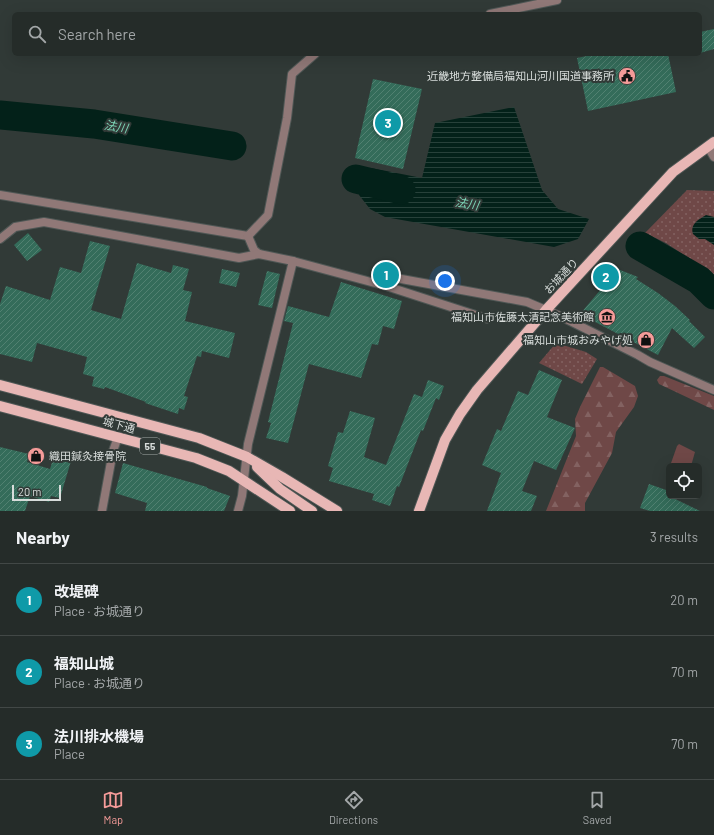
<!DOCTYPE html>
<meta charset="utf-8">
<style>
body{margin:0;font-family:Barlow,"Noto Sans JP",sans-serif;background:#313835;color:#f1f3f6}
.controls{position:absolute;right:12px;bottom:12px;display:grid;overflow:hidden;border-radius:6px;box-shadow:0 4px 16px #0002}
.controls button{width:36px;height:36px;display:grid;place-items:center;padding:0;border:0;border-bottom:1px solid #424846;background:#252c29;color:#f1f3f6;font:20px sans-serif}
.scale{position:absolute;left:12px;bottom:10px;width:49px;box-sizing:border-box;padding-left:4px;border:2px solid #d8dddb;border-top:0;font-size:11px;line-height:14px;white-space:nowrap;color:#d8dddb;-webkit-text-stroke:3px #313a37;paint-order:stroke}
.you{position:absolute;left:445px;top:281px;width:14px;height:14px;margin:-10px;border:3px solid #fff;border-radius:50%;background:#1a73e8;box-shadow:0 0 0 6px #1a73e833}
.badge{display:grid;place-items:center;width:26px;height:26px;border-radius:50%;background:#f59b99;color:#fff;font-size:13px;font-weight:700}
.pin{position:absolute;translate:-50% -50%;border:2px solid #fff;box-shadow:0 1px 4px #0006}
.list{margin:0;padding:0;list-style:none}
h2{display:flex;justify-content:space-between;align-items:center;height:52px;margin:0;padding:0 16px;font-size:17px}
h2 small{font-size:13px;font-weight:400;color:#a3a7a8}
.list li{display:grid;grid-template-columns:26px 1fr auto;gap:12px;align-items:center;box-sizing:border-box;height:72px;padding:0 16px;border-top:1px solid #424846}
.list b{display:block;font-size:15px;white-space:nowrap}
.list p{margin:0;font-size:13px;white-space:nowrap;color:#a3a7a8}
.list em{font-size:13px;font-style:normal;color:#a3a7a8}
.icon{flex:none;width:22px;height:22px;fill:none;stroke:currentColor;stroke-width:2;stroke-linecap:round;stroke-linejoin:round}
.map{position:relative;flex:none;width:714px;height:511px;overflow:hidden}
.search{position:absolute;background:#252c29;box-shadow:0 4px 16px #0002;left:12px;right:12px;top:12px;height:44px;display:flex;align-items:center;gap:10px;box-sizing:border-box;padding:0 14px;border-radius:6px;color:#a3a7a8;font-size:15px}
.sheet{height:268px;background:#252c29}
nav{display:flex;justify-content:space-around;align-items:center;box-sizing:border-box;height:56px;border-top:1px solid #424846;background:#252c29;font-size:11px;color:#a3a7a8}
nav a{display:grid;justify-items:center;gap:2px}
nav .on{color:#f59b99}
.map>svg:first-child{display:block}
.green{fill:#6f4847}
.forest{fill:url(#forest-firs)}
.park{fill:url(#park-dots)}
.water{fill:url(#water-rules)}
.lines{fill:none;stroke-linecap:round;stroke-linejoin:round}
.river{stroke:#032119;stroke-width:29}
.building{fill:url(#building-hatch)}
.minor-casing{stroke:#4f5755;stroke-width:10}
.tertiary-casing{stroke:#4f5755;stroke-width:10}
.primary-casing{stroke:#4f5755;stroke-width:12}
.minor{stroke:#907877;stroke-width:8}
.tertiary{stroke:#907877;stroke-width:8}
.primary{stroke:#e8b7b5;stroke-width:10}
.labels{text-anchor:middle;stroke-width:4;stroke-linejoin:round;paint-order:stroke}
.shield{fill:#313a37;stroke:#a6acaa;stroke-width:1}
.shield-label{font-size:10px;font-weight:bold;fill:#d8dddb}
.poi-label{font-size:11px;fill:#d8dddb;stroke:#313a37;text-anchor:end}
.street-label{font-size:11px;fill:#d8dddb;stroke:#313a37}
.water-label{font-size:12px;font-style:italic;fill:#7dd5b7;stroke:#313a37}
</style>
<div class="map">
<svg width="714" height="511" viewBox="0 0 714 511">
<defs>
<pattern id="forest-firs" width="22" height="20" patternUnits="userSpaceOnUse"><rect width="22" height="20" fill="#6f4847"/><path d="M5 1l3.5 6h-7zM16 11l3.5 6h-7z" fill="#836261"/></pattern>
<pattern id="park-dots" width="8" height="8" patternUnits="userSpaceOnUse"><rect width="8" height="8" fill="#6f4847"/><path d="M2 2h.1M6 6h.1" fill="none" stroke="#836261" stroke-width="1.8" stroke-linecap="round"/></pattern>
<pattern id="water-rules" width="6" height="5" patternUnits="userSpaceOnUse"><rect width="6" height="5" fill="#032119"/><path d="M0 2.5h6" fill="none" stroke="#27413a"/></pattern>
<pattern id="building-hatch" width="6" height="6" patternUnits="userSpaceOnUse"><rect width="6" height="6" fill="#346c5a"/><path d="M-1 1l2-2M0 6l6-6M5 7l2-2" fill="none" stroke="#518171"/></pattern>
</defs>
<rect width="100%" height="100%" fill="#313a37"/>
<path class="green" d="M679,444L695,452L691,466H670L677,446Z"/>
<g class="forest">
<path d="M600,367H603L635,386L638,396L634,407L616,432L612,453L585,503V511H546L576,436L575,419L580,407Z"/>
<path d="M660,376H664L714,396V410L659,384L657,380Z"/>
</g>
<g class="park">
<path d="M687,190L714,191V282L693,261L666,243L645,233Z"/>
<path d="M556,343L586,352L597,359L582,384L539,363Z"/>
</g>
<g class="water">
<path d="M514,107L542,190L558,209L589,219L578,239L554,247L385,217L370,209L359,195L366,167L422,178L435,123Z"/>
<path d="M706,215L714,217V245L705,239H699L693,234C690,224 698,220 706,215Z"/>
</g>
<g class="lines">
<g class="river">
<path d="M0,115L94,124L232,146"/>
<path d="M356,179L401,190"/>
<path d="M640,246L699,280L714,295"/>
</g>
</g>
<g class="building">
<path d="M714,29V49L700,53V32Z"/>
<path d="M596,54H668L676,92L588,111L577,58Z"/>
<path d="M373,79L422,89L403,169L355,158Z"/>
<path d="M28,233L42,250L27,261L14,245Z"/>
<path d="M90,241L110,246L91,310L121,319L137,263L171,273L173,265L189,269L183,290L192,292L185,321L235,333L229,358L202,351L201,357L197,356L184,396L188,397L184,410L179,408L178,414L145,403L146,402L105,387L104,389L92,386L94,377L83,374L87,357L37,343L32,362L0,354V304L6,286L50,300L60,267L81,273Z"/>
<path d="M615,268L638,277L636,279L658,293L675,306L690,320L689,321L705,337L694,348L672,328L658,355L580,314L602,288L599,287Z"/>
<path d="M222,269L240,273L236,287L219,283Z"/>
<path d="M267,271L280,274L272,308L258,305Z"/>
<path d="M341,282L402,301L394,329L383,326L378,345L372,344L361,378L309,364L288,443L266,438L271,423L268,422L293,323L284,321L288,306L329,317Z"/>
<path d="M539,370L562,380L547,417L575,428L556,470L534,461L522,491L537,496L531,511H487L501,473L482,465L497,429L501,431L518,391L528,395Z"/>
<path d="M428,380L444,386L439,400L436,398L423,431L421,430L399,487L397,486L390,506L372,500L374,494L329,481L333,468L328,466L338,432L343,433L350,411L375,418L364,457L386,465L414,394L422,397Z"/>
<path d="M0,447L29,454L27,462L50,469L54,456L71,461L60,498L51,496L49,502L30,496L25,511H0Z"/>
<path d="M123,463L207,487V488L230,496L224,511H145L147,503L115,493Z"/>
<path d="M649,484L669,491V496L700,511H650L640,508Z"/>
</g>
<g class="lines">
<defs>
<g id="minor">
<path d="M490,14L557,0"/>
<path d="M0,195L248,236"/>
<path d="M248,236L268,215L287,118L292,74L315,54"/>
<path d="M248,236L254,250L259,254"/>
<path d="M0,239L15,227L44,222L239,258L259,254L293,261L386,286L396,278L527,302L560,316L638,355L650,362L714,390"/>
<path d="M386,286L488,319"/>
<path d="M102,511L113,451L118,437"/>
<path d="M238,511L242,496L248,444L293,261"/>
</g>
<path id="tertiary" d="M708,147L714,157"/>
<g id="primary">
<path d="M0,385L199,438L247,457L282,477L337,511"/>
<path d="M0,406L196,458L229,471L290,511"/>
<path d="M257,467L280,489L312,511"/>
<path d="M419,511L445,440L460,414L477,390L546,310L673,172L714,142"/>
</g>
</defs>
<use href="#minor" class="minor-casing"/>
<use href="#tertiary" class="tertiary-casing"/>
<use href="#primary" class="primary-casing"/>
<use href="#minor" class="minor"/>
<use href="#tertiary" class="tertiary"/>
<use href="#primary" class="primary"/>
</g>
<defs>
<symbol id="civic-disc" viewBox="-11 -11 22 22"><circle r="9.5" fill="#f59b99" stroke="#313a37"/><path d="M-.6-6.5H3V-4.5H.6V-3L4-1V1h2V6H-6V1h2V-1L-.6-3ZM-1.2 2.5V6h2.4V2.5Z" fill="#111"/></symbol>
<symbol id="museum-disc" viewBox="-11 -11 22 22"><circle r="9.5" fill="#f59b99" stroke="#313a37"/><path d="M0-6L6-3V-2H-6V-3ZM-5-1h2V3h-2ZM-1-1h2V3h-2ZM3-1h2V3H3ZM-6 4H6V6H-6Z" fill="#111"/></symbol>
<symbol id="shop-disc" viewBox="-11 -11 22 22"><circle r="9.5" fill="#f59b99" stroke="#313a37"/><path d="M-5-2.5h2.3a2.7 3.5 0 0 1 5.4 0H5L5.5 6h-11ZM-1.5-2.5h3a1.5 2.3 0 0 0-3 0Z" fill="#111"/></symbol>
</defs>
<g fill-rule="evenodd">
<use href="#civic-disc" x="617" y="66" width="20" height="20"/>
<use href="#museum-disc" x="597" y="307" width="20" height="20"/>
<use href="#shop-disc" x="636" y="330" width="20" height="20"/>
<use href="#shop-disc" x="26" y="446" width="20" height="20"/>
</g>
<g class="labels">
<rect class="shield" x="140" y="438" width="20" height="16" rx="3"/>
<g class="shield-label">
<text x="150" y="450">55</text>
</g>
<g class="poi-label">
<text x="614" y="80">近畿地方整備局福知山河川国道事務所</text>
<text x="594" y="321">福知山市佐藤太清記念美術館</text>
<text x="633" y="344">福知山市城おみやげ処</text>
<text x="49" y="460" text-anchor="start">織田鍼灸接骨院</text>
</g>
<g class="street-label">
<text transform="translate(561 276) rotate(-47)" y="4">お城通り</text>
<text transform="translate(119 425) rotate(15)" y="4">城下通</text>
</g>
<g class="water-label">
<text transform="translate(116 127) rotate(9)" y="4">法川</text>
<text transform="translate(467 204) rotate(9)" y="4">法川</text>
</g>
</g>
</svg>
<div class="controls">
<button><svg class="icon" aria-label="locate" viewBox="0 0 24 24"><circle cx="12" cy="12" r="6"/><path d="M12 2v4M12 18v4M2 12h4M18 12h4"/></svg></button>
</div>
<div class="scale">20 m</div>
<div class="you"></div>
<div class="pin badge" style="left:386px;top:275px;background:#0f9aa8">1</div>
<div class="pin badge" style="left:606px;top:277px;background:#0f9aa8">2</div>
<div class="pin badge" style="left:388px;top:123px;background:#0f9aa8">3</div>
<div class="search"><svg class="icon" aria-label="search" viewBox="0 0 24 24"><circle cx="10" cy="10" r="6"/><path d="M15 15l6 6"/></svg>Search here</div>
</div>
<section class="sheet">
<h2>Nearby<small>3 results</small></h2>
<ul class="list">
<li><span class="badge" style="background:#0f9aa8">1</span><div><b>改堤碑</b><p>Place · お城通り</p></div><em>20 m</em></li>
<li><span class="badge" style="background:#0f9aa8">2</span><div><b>福知山城</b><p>Place · お城通り</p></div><em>70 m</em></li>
<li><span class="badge" style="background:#0f9aa8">3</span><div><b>法川排水機場</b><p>Place</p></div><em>70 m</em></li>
</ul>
</section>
<nav>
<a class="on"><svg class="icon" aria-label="map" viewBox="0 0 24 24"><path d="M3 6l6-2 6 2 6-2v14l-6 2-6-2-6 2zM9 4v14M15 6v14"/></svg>Map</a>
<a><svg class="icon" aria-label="directions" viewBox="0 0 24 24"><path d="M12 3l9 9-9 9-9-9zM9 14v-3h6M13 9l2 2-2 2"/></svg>Directions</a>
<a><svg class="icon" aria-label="saved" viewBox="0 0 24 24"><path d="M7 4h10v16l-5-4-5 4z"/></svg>Saved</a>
</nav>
